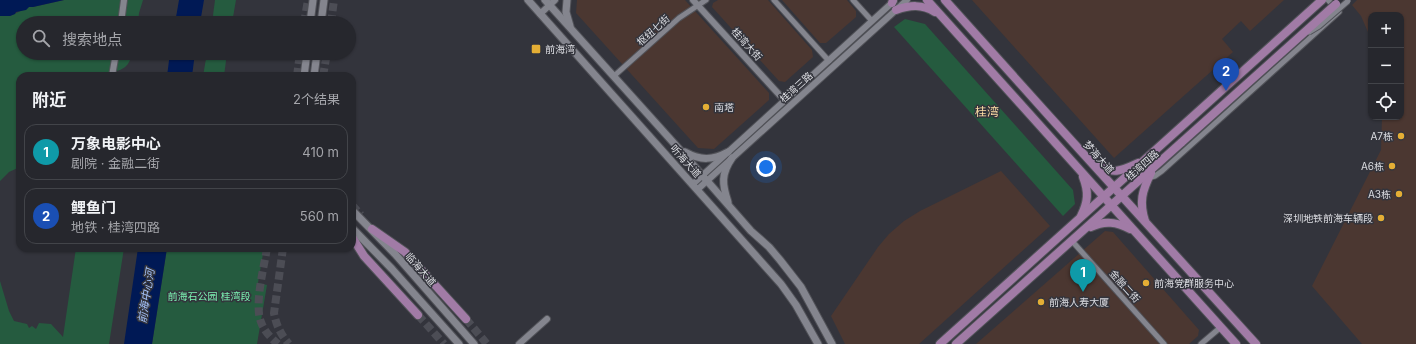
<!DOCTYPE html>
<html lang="zh">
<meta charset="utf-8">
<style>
body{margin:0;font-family:Inter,"Noto Sans SC",sans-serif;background:#2e2f35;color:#f1f3f6}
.controls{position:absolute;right:12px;top:12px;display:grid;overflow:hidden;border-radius:8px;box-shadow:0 1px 3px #0004}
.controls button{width:36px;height:36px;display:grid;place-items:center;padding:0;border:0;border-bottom:1px solid #424449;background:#26272d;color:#f1f3f6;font:20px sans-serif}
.you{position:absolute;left:766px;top:167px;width:14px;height:14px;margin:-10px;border:3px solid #fff;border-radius:50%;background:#1a73e8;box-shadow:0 0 0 6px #1a73e833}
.badge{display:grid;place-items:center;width:26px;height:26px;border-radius:50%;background:#e4ae35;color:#fff;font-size:13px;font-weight:700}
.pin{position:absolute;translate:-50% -33px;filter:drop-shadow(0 1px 2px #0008)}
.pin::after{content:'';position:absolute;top:21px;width:14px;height:12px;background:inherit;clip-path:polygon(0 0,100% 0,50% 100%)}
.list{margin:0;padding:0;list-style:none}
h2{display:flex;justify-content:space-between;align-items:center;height:52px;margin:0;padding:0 16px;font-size:17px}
h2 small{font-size:13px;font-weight:400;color:#a4a5aa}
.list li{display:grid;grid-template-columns:26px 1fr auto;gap:12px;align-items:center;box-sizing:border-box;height:56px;margin:0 8px 8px;padding:0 8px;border:1px solid #424449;border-radius:12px}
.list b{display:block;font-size:15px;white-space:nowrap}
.list p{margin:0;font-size:13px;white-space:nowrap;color:#a4a5aa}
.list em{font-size:13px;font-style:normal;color:#a4a5aa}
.icon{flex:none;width:22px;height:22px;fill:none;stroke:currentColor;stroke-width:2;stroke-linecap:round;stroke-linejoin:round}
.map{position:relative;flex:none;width:1416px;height:344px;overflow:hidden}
.search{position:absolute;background:#26272d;box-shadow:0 1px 3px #0004;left:16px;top:16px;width:340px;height:44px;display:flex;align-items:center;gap:10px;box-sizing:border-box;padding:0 14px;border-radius:22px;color:#a4a5aa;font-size:15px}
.panel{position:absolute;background:#26272d;box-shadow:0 1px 3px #0004;left:16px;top:72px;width:340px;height:180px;border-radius:12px}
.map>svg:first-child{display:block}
.commercial{fill:#4b3731}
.green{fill:#255b3f}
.water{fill:#001955}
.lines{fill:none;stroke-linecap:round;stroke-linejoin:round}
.primary-tunnel{stroke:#4c4d55;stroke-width:8;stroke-dasharray:8 4;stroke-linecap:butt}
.minor-casing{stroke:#515258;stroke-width:7}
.tertiary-casing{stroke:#515258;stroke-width:8}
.secondary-casing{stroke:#515258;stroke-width:9}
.primary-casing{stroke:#515258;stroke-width:10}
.minor{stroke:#84858e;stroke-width:5}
.tertiary{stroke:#84858e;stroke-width:6}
.secondary{stroke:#84858e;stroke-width:7}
.primary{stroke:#a17ba6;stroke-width:8}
.minor-bridge-casing{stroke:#515258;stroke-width:7;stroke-linecap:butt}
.primary-bridge-casing{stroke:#515258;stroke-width:10;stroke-linecap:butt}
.minor-bridge{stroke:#84858e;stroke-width:5}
.primary-bridge{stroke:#a17ba6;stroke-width:8}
.poi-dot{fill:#e4ae35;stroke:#33343c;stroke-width:1.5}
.labels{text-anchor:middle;stroke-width:3;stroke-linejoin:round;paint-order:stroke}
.street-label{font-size:10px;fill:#dcdde2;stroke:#33343c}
.poi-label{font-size:10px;fill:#dcdde2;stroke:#33343c;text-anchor:start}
.park-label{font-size:10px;fill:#7df5b4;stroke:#33343c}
.water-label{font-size:11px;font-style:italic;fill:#a4c2fa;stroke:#33343c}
.quarter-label{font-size:12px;fill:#fbdda4;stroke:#33343c}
</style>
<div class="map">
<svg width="1416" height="344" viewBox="0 0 1416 344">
<rect width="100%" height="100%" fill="#33343c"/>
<g class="commercial">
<path d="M577,0H685L769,93V100L714,149L698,148L576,13Z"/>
<path d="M718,0H768L812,50L813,57L785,82L779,81L712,7L713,3Z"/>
<path d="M782,0H847L856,11V17L826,43H820Z"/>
<path d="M972,0H1284L1250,31L1241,21L1222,39L1233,52L1114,158Z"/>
<path d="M1357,0H1416V344H1362L1312,286L1381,150L1382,117H1401V15H1371V39L1361,16L1352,5Z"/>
<path d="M1001,171L1050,226L919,344H845L831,316L878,247L889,234L904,221L920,211Z"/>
<path d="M1105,231L1113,232L1199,330L1198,336L1189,344H976Z"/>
</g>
<g class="green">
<path d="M64,0H143L139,13L138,23H23V53H133C127,70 123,69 107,74L105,76H20V167L9,172L0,181V16H10L29,7H33Z"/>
<path d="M215,0H236L232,23H212Z"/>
<path d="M905,19L925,24L1073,190L1075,204L1063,216L894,27Z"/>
<path d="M207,53H227L224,76H203Z"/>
<path d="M76,248H124L109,344H0V281L9,311L14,321L27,324L29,328L32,326L36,329L39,323L51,324L63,337Z"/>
<path d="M167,248H264L258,283L267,285L257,344H152Z"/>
</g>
<g class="water">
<path d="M0,0H64L33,7H29L26,10L16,12L15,14L10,16H0Z"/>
<path d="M179,0H204L200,23H175Z"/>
<path d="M170,53H195L192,76H167Z"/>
<path d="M138,248H167L152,344H124Z"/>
</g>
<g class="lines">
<g class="primary-tunnel">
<path d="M304,23L308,0"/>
<path d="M331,23L334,0"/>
<path d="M297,76L300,53"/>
<path d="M323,76L327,53"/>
<path d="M352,205L361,215"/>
<path d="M267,248C264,267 254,305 261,322C264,331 271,338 278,344"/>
<path d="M283,248L274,313C276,325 281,335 289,344"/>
<path d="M418,315L444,344"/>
<path d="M466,319L487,344"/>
</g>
<defs>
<g id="minor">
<path d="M774,0L829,61"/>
<path d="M853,0L872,21"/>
<path d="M614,76L679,18L706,0"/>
<path d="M1148,178L1155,176L1162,171L1339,12L1328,0"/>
<path d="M1072,241L1164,344"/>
<path d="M1201,344L1221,327"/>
</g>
<g id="tertiary">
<path d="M693,0L785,101"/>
<path d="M540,14L555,0"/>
<path d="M121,23L124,0"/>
<path d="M112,76L116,53"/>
<path d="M693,184L894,1"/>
<path d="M698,189L907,0"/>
<path d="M519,344L547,319"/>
</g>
<g id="secondary">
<path d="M528,0L781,284L796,305L818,344"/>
<path d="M545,0L680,150L751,231L769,247L780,260L801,287L832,344"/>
<path d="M567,0L566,12L570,26"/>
<path d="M310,23L313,0"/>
<path d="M321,23L324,0"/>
<path d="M304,76L307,53"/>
<path d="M314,76L317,53"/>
<path d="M685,152C701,161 713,160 728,152"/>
<path d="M728,202C722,184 721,174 732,158"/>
<path d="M352,210L395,254L474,344"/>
<path d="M352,228L392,269L459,344"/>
</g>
<g id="primary">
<path d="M927,0L1236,344"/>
<path d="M945,0L1050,117L1256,344"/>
<path d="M892,3L893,0"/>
<path d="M896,10C910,5 922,4 935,12"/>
<path d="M1095,164C1113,175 1121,171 1138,163"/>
<path d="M1081,216C1088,202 1089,192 1083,177"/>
<path d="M1145,221C1139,202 1142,191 1151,173"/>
<path d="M1091,227C1105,220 1117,222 1130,229"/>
<path d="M372,229L405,252L466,319"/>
<path d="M352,237L364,256L418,315"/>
<path d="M940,344L1322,0"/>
<path d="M956,344L1182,142"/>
</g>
</defs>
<use href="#minor" class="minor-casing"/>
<use href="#tertiary" class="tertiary-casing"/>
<use href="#secondary" class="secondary-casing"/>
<use href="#primary" class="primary-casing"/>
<use href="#minor" class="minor"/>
<use href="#tertiary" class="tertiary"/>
<use href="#secondary" class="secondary"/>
<use href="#primary" class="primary"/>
<defs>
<path id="minor-bridge" d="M1309,32L1319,26L1348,1"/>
<path id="primary-bridge" d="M1182,142L1336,4"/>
</defs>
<use href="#minor-bridge" class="minor-bridge-casing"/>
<use href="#primary-bridge" class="primary-bridge-casing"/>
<use href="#minor-bridge" class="minor-bridge"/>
<use href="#primary-bridge" class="primary-bridge"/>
</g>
<g class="poi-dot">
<rect x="531" y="44" width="10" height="10" rx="2"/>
<circle cx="706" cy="107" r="4"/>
<circle cx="1401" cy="136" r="4"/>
<circle cx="1392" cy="166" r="4"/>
<circle cx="1399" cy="194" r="4"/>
<circle cx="1381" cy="218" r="4"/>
<circle cx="1146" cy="283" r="4"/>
<circle cx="1041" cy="302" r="4"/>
</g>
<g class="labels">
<g class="street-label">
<text transform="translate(653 30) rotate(-42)" y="4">枢纽七街</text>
<text transform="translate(747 44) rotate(48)" y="4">桂湾大街</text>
<text transform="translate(796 87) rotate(-42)" y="4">桂湾三路</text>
<text transform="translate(1099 157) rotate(48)" y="4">梦海大道</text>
<text transform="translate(686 161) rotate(48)" y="4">听海大道</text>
<text transform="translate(1142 165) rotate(-42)" y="4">桂湾四路</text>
<text transform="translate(421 269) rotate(49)" y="4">临海大道</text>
<text transform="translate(1125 286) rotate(48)" y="4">金融二街</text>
</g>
<g class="poi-label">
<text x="545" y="53">前海湾</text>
<text x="714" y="111">南塔</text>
<text x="1393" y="140" text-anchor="end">A7栋</text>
<text x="1384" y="170" text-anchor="end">A6栋</text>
<text x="1391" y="198" text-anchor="end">A3栋</text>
<text x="1373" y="222" text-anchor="end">深圳地铁前海车辆段</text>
<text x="1154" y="287">前海党群服务中心</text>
<text x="1049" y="306">前海人寿大厦</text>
</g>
<g class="park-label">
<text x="209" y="300">前海石公园 桂湾段</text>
</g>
<g class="water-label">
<text transform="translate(146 296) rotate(-81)" y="4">前海中心河</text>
</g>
<g class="quarter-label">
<text x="987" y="116">桂湾</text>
</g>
</g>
</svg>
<div class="controls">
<button>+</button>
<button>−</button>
<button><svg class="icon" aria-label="locate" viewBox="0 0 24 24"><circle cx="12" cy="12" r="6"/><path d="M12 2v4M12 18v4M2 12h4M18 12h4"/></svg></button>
</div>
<div class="you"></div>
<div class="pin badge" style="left:1083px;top:292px;background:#0f9aa8">1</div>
<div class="pin badge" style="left:1226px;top:91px;background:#1a4fb4">2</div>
<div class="search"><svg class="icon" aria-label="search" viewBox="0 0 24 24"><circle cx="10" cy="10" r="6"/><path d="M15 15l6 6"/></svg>搜索地点</div>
<section class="panel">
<h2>附近<small>2个结果</small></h2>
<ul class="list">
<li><span class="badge" style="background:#0f9aa8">1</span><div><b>万象电影中心</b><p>剧院 · 金融二街</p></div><em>410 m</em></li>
<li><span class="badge" style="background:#1a4fb4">2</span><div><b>鲤鱼门</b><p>地铁 · 桂湾四路</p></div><em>560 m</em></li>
</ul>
</section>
</div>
